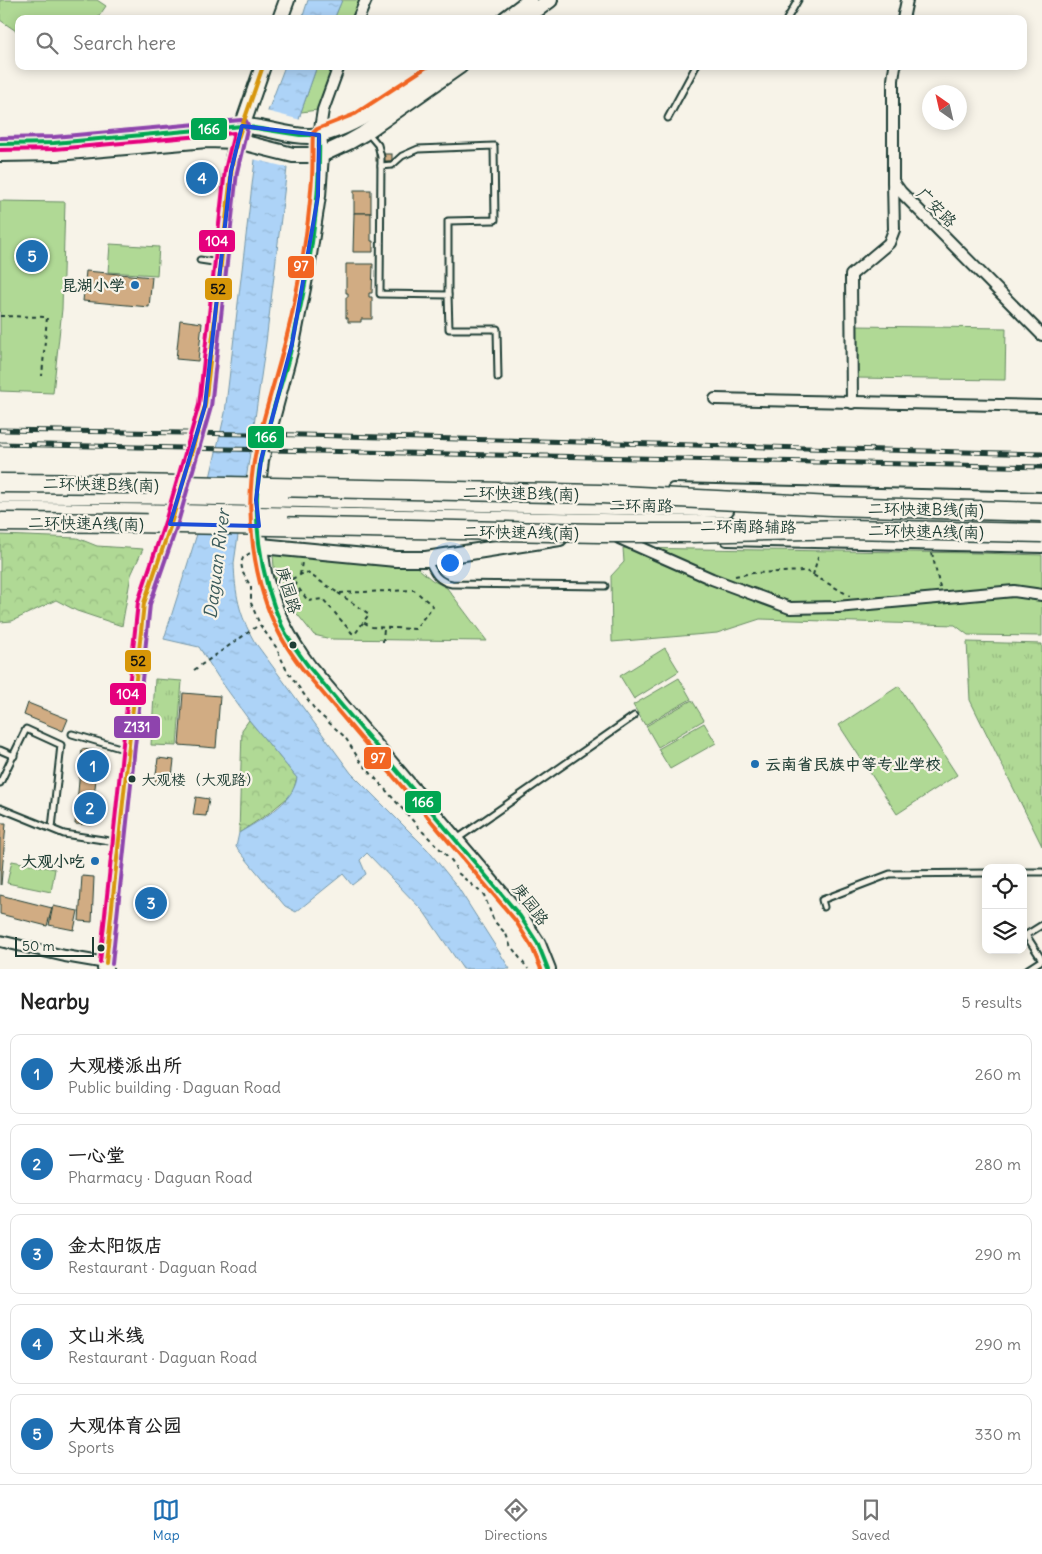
<!DOCTYPE html>
<meta charset="utf-8">
<style>
body{margin:0;font-family:Delius,"LXGW WenKai TC",sans-serif;background:#f2f2f2;color:#222}
.controls{position:absolute;right:15px;bottom:15px;display:grid;overflow:hidden;border-radius:10px;box-shadow:0 2px 12px #0003}
.controls button{width:45px;height:45px;display:grid;place-items:center;padding:0;border:0;border-bottom:1px solid #e0e0e0;background:#fff;color:#222;font:25px sans-serif}
.compass{position:absolute;left:922px;top:85px;width:45px;height:45px;border-radius:50%;background:#fff;box-shadow:0 2px 12px #0003;rotate:326deg}
.scale{position:absolute;left:15px;bottom:12px;width:79px;box-sizing:border-box;padding-left:5px;border:2px solid #1f3d34;border-top:0;font-size:14px;line-height:18px;white-space:nowrap;color:#1f3d34;-webkit-text-stroke:4px #f7f3e8;paint-order:stroke}
.you{position:absolute;left:449px;top:562px;width:18px;height:18px;margin:-12px;border:4px solid #fff;border-radius:50%;background:#1a73e8;box-shadow:0 0 0 8px #1a73e833}
.badge{display:grid;place-items:center;width:32px;height:32px;border-radius:50%;background:#1f6fb2;color:#fff;font-size:16px;font-weight:700}
.pin{position:absolute;translate:-50% -50%;border:2px solid #fff;box-shadow:0 1px 5px #0006}
.list{margin:0;padding:0;list-style:none}
h2{display:flex;justify-content:space-between;align-items:center;height:65px;margin:0;padding:0 20px;font-size:21px}
h2 small{font-size:16px;font-weight:400;color:#767676}
.list li{display:grid;grid-template-columns:32px 1fr auto;gap:15px;align-items:center;box-sizing:border-box;height:80px;margin:0 10px 10px;padding:0 10px;border:1px solid #e0e0e0;border-radius:10px}
.list b{display:block;font-size:19px;white-space:nowrap}
.list p{margin:0;font-size:16px;white-space:nowrap;color:#767676}
.list em{font-size:16px;font-style:normal;color:#767676}
.icon{flex:none;width:28px;height:28px;fill:none;stroke:currentColor;stroke-width:2;stroke-linecap:round;stroke-linejoin:round}
.map{position:relative;flex:none;width:1042px;height:969px;overflow:hidden}
.search{position:absolute;background:#fff;box-shadow:0 2px 12px #0003;left:15px;right:15px;top:15px;height:55px;display:flex;align-items:center;gap:12px;box-sizing:border-box;padding:0 18px;border-radius:10px;color:#767676;font-size:19px}
.sheet{height:515px;background:#fff}
nav{display:flex;justify-content:space-around;align-items:center;box-sizing:border-box;height:70px;border-top:1px solid #e0e0e0;background:#fff;font-size:14px;color:#767676}
nav a{display:grid;justify-items:center;gap:2px}
nav .on{color:#1f6fb2}
.map>svg:first-child{display:block}
.grass{fill:url(#grass-tufts);stroke:#688b64}
.forest{fill:url(#forest-crowns);stroke:#688b64}
.park{fill:#b0d995;stroke:#688b64}
.water{fill:url(#water-ripples);stroke:#7497a9}
.pier{fill:#f7f3e8}
.building{fill:#d1ac83;stroke:#1f3d34}
.lines{fill:none;stroke-linecap:round;stroke-linejoin:round}
.lane-casing{stroke:#1f3d34;stroke-width:9}
.street-casing{stroke:#1f3d34;stroke-width:14}
.secondary-casing{stroke:#1f3d34;stroke-width:18}
.primary-casing{stroke:#1f3d34;stroke-width:19}
.path{stroke:#1f3d34;stroke-width:2;stroke-dasharray:4 4;stroke-linecap:butt}
.lane{stroke:#f7f3e8;stroke-width:5}
.street{stroke:#f7f3e8;stroke-width:10}
.secondary{stroke:#f7f3e8;stroke-width:14}
.primary{stroke:#f7f3e8;stroke-width:15}
.rail-casing{stroke:#1f3d34;stroke-width:5}
.rail{stroke:#f7f3e8;stroke-width:3;stroke-dasharray:9;stroke-linecap:butt}
.primary-bridge-casing{stroke:#1f3d34;stroke-width:19;stroke-linecap:butt}
.highway-bridge-casing{stroke:#1f3d34;stroke-width:21;stroke-linecap:butt}
.primary-bridge{stroke:#f7f3e8;stroke-width:15}
.highway-bridge{stroke:#f7f3e8;stroke-width:18}
.bus-1-casing{stroke:#f7f3e8;stroke-width:8}
.bus-2-casing{stroke:#f7f3e8;stroke-width:8}
.bus-3-casing{stroke:#f7f3e8;stroke-width:8}
.bus-4-casing{stroke:#f7f3e8;stroke-width:8}
.bus-5-casing{stroke:#f7f3e8;stroke-width:8}
.bus-1{stroke:#00a651;stroke-width:4}
.bus-2{stroke:#f26522;stroke-width:4}
.bus-3{stroke:#e5007d;stroke-width:4}
.bus-4{stroke:#8e44ad;stroke-width:4}
.bus-5{stroke:#d79608;stroke-width:4}
.marked{fill:none;stroke:#1d4ed8;stroke-width:4;stroke-linejoin:round}
.poi-dot{fill:#1f6fb2;stroke:#f7f3e8;stroke-width:2}
.bus-dot{fill:#1f3d34;stroke:#f7f3e8;stroke-width:2}
.labels{text-anchor:middle;stroke-width:4.5;stroke-linejoin:round;paint-order:stroke}
.bus-label{font-size:15px;fill:#1f3d34;stroke:#f7f3e8;text-anchor:start}
.street-label{font-size:16px;fill:#1f3d34;stroke:#f7f3e8}
.poi-label{font-size:16px;font-weight:bold;fill:#1f3d34;stroke:#f7f3e8;text-anchor:end}
.water-label{font-size:18px;font-style:italic;fill:#3b5b5b;stroke:#f7f3e8}
.line-badge{stroke:#f7f3e8;stroke-width:2}
.badge-label{font-size:14px;text-anchor:middle;font-weight:bold;fill:#fff}
.pale-badge-label{font-size:14px;text-anchor:middle;font-weight:bold;fill:#111}
</style>
<div class="map">
<svg width="1042" height="969" viewBox="0 0 1042 969">
<defs>
<pattern id="grass-tufts" width="24" height="20" patternUnits="userSpaceOnUse" patternTransform="scale(1.25)"><rect width="24" height="20" fill="#b0d995"/><path d="M3 7l-1-3M5 7V3M7 7l1-3M15 17l-1-3M17 17v-4M19 17l1-3" fill="none" stroke="#97bb81"/></pattern>
<pattern id="forest-crowns" width="20" height="18" patternUnits="userSpaceOnUse" patternTransform="scale(1.25)"><rect width="20" height="18" fill="#b0d995"/><path d="M2 6a3 3 0 1 1 6 0M12 15a3 3 0 1 1 6 0" fill="none" stroke="#97bb81"/></pattern>
<pattern id="water-ripples" width="26" height="14" patternUnits="userSpaceOnUse" patternTransform="scale(1.25)"><rect width="26" height="14" fill="#add3f7"/><path d="M2 4q2-2 4 0t4 0M15 11q2-2 4 0t4 0" fill="none" stroke="#94b6d4"/></pattern>
</defs>
<rect width="100%" height="100%" fill="#f7f3e8"/>
<filter id="ink" filterUnits="userSpaceOnUse"><feTurbulence type="fractalNoise" baseFrequency=".02" numOctaves="2"/><feDisplacementMap in="SourceGraphic" scale="10" xChannelSelector="R" yChannelSelector="G"/><feConvolveMatrix kernelMatrix="1 2 1 2 8 2 1 2 1" color-interpolation-filters="sRGB"/></filter>
<g filter="url(#ink)">
<g class="grass">
<path d="M967,642L1042,644V846L970,700Z"/>
<path d="M155,679L182,681L177,746L151,745Z"/>
</g>
<g class="forest">
<path d="M0,535L77,538L97,546L143,549L131,575L122,626L77,611L56,600L12,621L0,622Z"/>
<path d="M249,720L297,778L292,794L269,813L239,833L242,730Z"/>
</g>
<g class="park">
<path d="M0,0H97L106,6L97,19H19V33L0,20Z"/>
<path d="M342,0H372L364,19H334Z"/>
<path d="M317,66H345L327,109L301,112Z"/>
<path d="M0,201L65,202L62,309L53,393L0,391Z"/>
<path d="M110,244L159,247L157,275L108,272Z"/>
<path d="M855,326L1006,328L1005,380L854,378Z"/>
<path d="M623,548L977,553L1042,555V636L968,635L955,625L760,619L717,633L612,642L611,576L624,562Z"/>
<path d="M273,555L381,563H412L432,580L447,588L487,641L331,639L314,635L282,595L275,580Z"/>
<path d="M665,648L679,671L634,699L620,676Z"/>
<path d="M679,678L691,699L645,725L633,705Z"/>
<path d="M899,686L957,775L897,814L839,725Z"/>
<path d="M692,700L704,720L658,747L646,726Z"/>
<path d="M704,723L716,743L670,769L658,749Z"/>
<path d="M12,861L55,869L51,892L7,883Z"/>
</g>
<g class="water">
<path d="M308,0H342L334,19H302Z"/>
<path d="M285,66H317L301,112L287,168L266,342L234,563C235,594 239,614 254,641L351,773L427,849L457,886L510,969H463L424,912L367,853L360,860L366,874L352,885L343,874L296,912L285,906L236,847L239,833C260,820 293,804 297,778L249,720L218,677L199,647L164,639L197,534L225,413L255,160L268,111Z"/>
</g>
<path class="pier" d="M266,111L301,120L290,168L253,159Z"/>
<g class="building">
<rect x="376" y="154" width="16" height="7"/>
<rect x="354" y="190" width="17" height="23"/>
<path d="M354,213H371V241H373V252H353Z"/>
<path d="M346,264H373L372,293H369V297H372V319H361V322H348V318H346V297H348V293H346Z"/>
<path d="M86,271L152,277L149,307L83,301Z"/>
<path d="M180,320L202,323L198,361L176,359Z"/>
<path d="M183,693L220,696L216,748L179,745Z"/>
<path d="M28,703L68,719L63,731L24,715Z"/>
<path d="M82,749L99,751L91,825L75,824Z"/>
<path d="M158,758L174,760L171,785L155,783Z"/>
<path d="M196,797L209,799L206,816L193,815Z"/>
<path d="M0,823H6L1,885H0Z"/>
<path d="M82,876L94,877L92,922L79,921Z"/>
<path d="M0,895L52,908L47,926L0,914Z"/>
<path d="M53,906L78,911L74,930L49,925Z"/>
</g>
<g class="lines">
<defs>
<g id="lane">
<path d="M787,19L798,0"/>
<path d="M668,118L696,66"/>
<path d="M367,132L378,145L381,157L380,294L448,295L449,329H497L498,378"/>
<path d="M381,166L392,165L402,156L418,149L494,146L495,220L448,221V295"/>
<path d="M200,260L220,263"/>
<path d="M427,559C434,572 436,581 452,584L605,586"/>
<path d="M72,734L127,750"/>
<path d="M0,750L14,756"/>
<path d="M0,783L26,729L61,745L52,828"/>
<path d="M0,808L64,834L116,842"/>
<path d="M457,839L634,716"/>
<path d="M1023,872H1042"/>
<path d="M824,907L822,900L890,874L986,873"/>
<path d="M1028,969L1042,960L1026,935L1042,925"/>
</g>
<g id="street">
<path d="M358,19L366,0"/>
<path d="M903,19L907,0"/>
<path d="M895,66L893,80V181L901,192L1042,335"/>
<path d="M319,135L323,110L339,66"/>
<path d="M715,399L1042,406"/>
<path d="M852,403L851,275L889,243L894,230L893,181"/>
<path d="M673,489L1042,498"/>
<path d="M619,538L712,579L790,608L837,607L1014,591L1042,595"/>
<path d="M727,540L1042,547"/>
<path d="M0,941L65,956L106,963"/>
</g>
<g id="secondary">
<path d="M280,19L287,0"/>
<path d="M505,19L530,0"/>
<path d="M524,19L550,0"/>
<path d="M0,144L54,143L242,126C265,126 288,137 310,136C349,134 408,89 440,66"/>
<path d="M0,154L57,153L207,140L237,141L293,155H321L349,142L363,134L460,66"/>
<path d="M180,493L205,406L233,158L237,141L263,66"/>
<path d="M257,495L261,460L292,344L307,268L318,196L321,155L319,135"/>
<path d="M258,516C260,537 260,561 266,581C275,614 289,640 309,667L520,916L538,944L548,969"/>
<path d="M261,546L396,559H426L560,538"/>
<path d="M105,969L144,603L173,516"/>
</g>
<g id="primary">
<path d="M0,495L154,496"/>
<path d="M280,499L726,509"/>
<path d="M0,510L155,512"/>
<path d="M281,515L728,524"/>
</g>
</defs>
<use href="#lane" class="lane-casing"/>
<use href="#street" class="street-casing"/>
<use href="#secondary" class="secondary-casing"/>
<use href="#primary" class="primary-casing"/>
<g class="path">
<path d="M0,316L47,317L42,376"/>
<path d="M250,553L243,558L241,563L243,573L251,587V603L260,625L276,647L287,671L316,711L345,737L360,761L421,830L452,861L458,873L484,895L494,921L506,934L510,945L528,969"/>
<path d="M932,553L940,588"/>
<path d="M300,575L302,562"/>
<path d="M813,575L819,553"/>
<path d="M735,576L753,573L806,571L850,596"/>
<path d="M338,593L369,614L355,634L352,633L323,599L308,601L292,579L306,572L338,593L414,590L433,606L415,629L372,627L363,622"/>
<path d="M286,606L300,591"/>
<path d="M383,642L384,628"/>
<path d="M194,670L256,627"/>
</g>
<use href="#lane" class="lane"/>
<use href="#street" class="street"/>
<use href="#secondary" class="secondary"/>
<use href="#primary" class="primary"/>
<defs>
<g id="rail">
<path d="M0,430L303,435L1042,454"/>
<path d="M0,444L1042,467"/>
</g>
</defs>
<use href="#rail" class="rail-casing"/>
<use href="#rail" class="rail"/>
<defs>
<g id="primary-bridge">
<path d="M154,496L280,499"/>
<path d="M155,512L281,515"/>
</g>
<g id="highway-bridge">
<path d="M0,483L133,484L601,494L832,506L1042,512"/>
<path d="M0,522L132,523L600,533H690L848,529L1042,533"/>
</g>
</defs>
<use href="#primary-bridge" class="primary-bridge-casing"/>
<use href="#highway-bridge" class="highway-bridge-casing"/>
<use href="#primary-bridge" class="primary-bridge"/>
<use href="#highway-bridge" class="highway-bridge"/>
<defs>
<path id="bus-1" d="M0,144L54,143L242,126L300,135H319C321,205 308,277 292,345C283,383 268,420 261,459C251,513 259,575 282,626C289,641 299,654 309,667L520,916L538,944L548,969"/>
<path id="bus-2" d="M428,66L355,114L317,129L313,133C312,148 313,163 312,178C309,222 302,266 293,309C283,359 265,406 255,456C244,511 253,584 279,633C286,647 295,659 304,671L515,920L532,947L541,969"/>
<path id="bus-3" d="M0,150L55,149L234,133L225,170L199,405L165,522L138,602L100,962"/>
<path id="bus-4" d="M0,138L54,137L241,120L246,121L248,125L237,172L211,407L177,526L150,604L112,964"/>
<path id="bus-5" d="M106,963L144,603L171,524L205,406L233,158L237,141L263,66"/>
</defs>
<use href="#bus-1" class="bus-1-casing"/>
<use href="#bus-2" class="bus-2-casing"/>
<use href="#bus-3" class="bus-3-casing"/>
<use href="#bus-4" class="bus-4-casing"/>
<use href="#bus-5" class="bus-5-casing"/>
<use href="#bus-1" class="bus-1"/>
<use href="#bus-2" class="bus-2"/>
<use href="#bus-3" class="bus-3"/>
<use href="#bus-4" class="bus-4"/>
<use href="#bus-5" class="bus-5"/>
</g>
</g>
<path class="marked" d="M242,126L319,135L318,196L292,344L261,460L256,500L259,526L170,524L205,406L231,171Z"/>
<g class="poi-dot">
<circle cx="135" cy="285" r="5"/>
<circle cx="755" cy="764" r="5"/>
<circle cx="95" cy="861" r="5"/>
</g>
<g class="bus-dot">
<circle cx="293" cy="645" r="4.5"/>
<circle cx="132" cy="779" r="4.5"/>
<circle cx="101" cy="948" r="4.5"/>
</g>
<g class="labels">
<g class="bus-label">
<text x="141" y="785">大观楼（大观路）</text>
</g>
<g class="street-label">
<text transform="translate(937 207) rotate(45)" y="6">广安路</text>
<text transform="translate(101 484) rotate(1)" y="6">二环快速B线(南)</text>
<text transform="translate(521 493) rotate(1)" y="6">二环快速B线(南)</text>
<text transform="translate(641 505) rotate(1)" y="6">二环南路</text>
<text transform="translate(926 509) rotate(1)" y="6">二环快速B线(南)</text>
<text transform="translate(86 523) rotate(1)" y="6">二环快速A线(南)</text>
<text transform="translate(748 526) rotate(1)" y="6">二环南路辅路</text>
<text transform="translate(926 531) rotate(1)" y="6">二环快速A线(南)</text>
<text transform="translate(521 532) rotate(1)" y="6">二环快速A线(南)</text>
<text transform="translate(289 590) rotate(73)" y="6">庚园路</text>
<text transform="translate(531 904) rotate(53)" y="6">庚园路</text>
</g>
<g class="poi-label">
<text x="125" y="291">昆湖小学</text>
<text x="765" y="770" text-anchor="start">云南省民族中等专业学校</text>
<text x="85" y="867">大观小吃</text>
</g>
<g class="water-label">
<text transform="translate(217 564) rotate(-83)" y="6">Daguan River</text>
</g>
</g>
<g class="line-badge">
<rect x="190" y="117" width="38" height="24" rx="5" fill="#00a651"/>
<rect x="198" y="229" width="38" height="24" rx="5" fill="#e5007d"/>
<rect x="287" y="255" width="28" height="24" rx="5" fill="#f26522"/>
<rect x="204" y="277" width="29" height="24" rx="5" fill="#d79608"/>
<rect x="247" y="425" width="38" height="24" rx="5" fill="#00a651"/>
<rect x="124" y="649" width="28" height="24" rx="5" fill="#d79608"/>
<rect x="109" y="682" width="38" height="24" rx="5" fill="#e5007d"/>
<rect x="113" y="715" width="48" height="24" rx="5" fill="#8e44ad"/>
<rect x="363" y="746" width="29" height="24" rx="5" fill="#f26522"/>
<rect x="404" y="790" width="38" height="24" rx="5" fill="#00a651"/>
</g>
<g class="badge-label">
<text x="209" y="134">166</text>
<text x="217" y="246">104</text>
<text x="301" y="271">97</text>
<text x="266" y="442">166</text>
<text x="128" y="699">104</text>
<text x="137" y="732">Z131</text>
<text x="378" y="763">97</text>
<text x="423" y="807">166</text>
</g>
<g class="pale-badge-label">
<text x="218" y="294">52</text>
<text x="138" y="666">52</text>
</g>
</svg>
<div class="controls">
<button><svg class="icon" aria-label="locate" viewBox="0 0 24 24"><circle cx="12" cy="12" r="6"/><path d="M12 2v4M12 18v4M2 12h4M18 12h4"/></svg></button>
<button><svg class="icon" aria-label="layers" viewBox="0 0 24 24"><path d="M12 4l9 5-9 5-9-5zM3 14l9 5 9-5"/></svg></button>
</div>
<svg class="compass" viewBox="-18 -18 36 36"><path d="M0-13l5 13h-10z" fill="#e53935"/><path d="M0 13l5-13h-10z" fill="#767676"/></svg>
<div class="scale">50 m</div>
<div class="you"></div>
<div class="pin badge" style="left:93px;top:766px">1</div>
<div class="pin badge" style="left:90px;top:808px">2</div>
<div class="pin badge" style="left:151px;top:903px">3</div>
<div class="pin badge" style="left:202px;top:178px">4</div>
<div class="pin badge" style="left:32px;top:256px">5</div>
<div class="search"><svg class="icon" aria-label="search" viewBox="0 0 24 24"><circle cx="10" cy="10" r="6"/><path d="M15 15l6 6"/></svg>Search here</div>
</div>
<section class="sheet">
<h2>Nearby<small>5 results</small></h2>
<ul class="list">
<li><span class="badge">1</span><div><b>大观楼派出所</b><p>Public building · Daguan Road</p></div><em>260 m</em></li>
<li><span class="badge">2</span><div><b>一心堂</b><p>Pharmacy · Daguan Road</p></div><em>280 m</em></li>
<li><span class="badge">3</span><div><b>金太阳饭店</b><p>Restaurant · Daguan Road</p></div><em>290 m</em></li>
<li><span class="badge">4</span><div><b>文山米线</b><p>Restaurant · Daguan Road</p></div><em>290 m</em></li>
<li><span class="badge">5</span><div><b>大观体育公园</b><p>Sports</p></div><em>330 m</em></li>
</ul>
</section>
<nav>
<a class="on"><svg class="icon" aria-label="map" viewBox="0 0 24 24"><path d="M3 6l6-2 6 2 6-2v14l-6 2-6-2-6 2zM9 4v14M15 6v14"/></svg>Map</a>
<a><svg class="icon" aria-label="directions" viewBox="0 0 24 24"><path d="M12 3l9 9-9 9-9-9zM9 14v-3h6M13 9l2 2-2 2"/></svg>Directions</a>
<a><svg class="icon" aria-label="saved" viewBox="0 0 24 24"><path d="M7 4h10v16l-5-4-5 4z"/></svg>Saved</a>
</nav>
